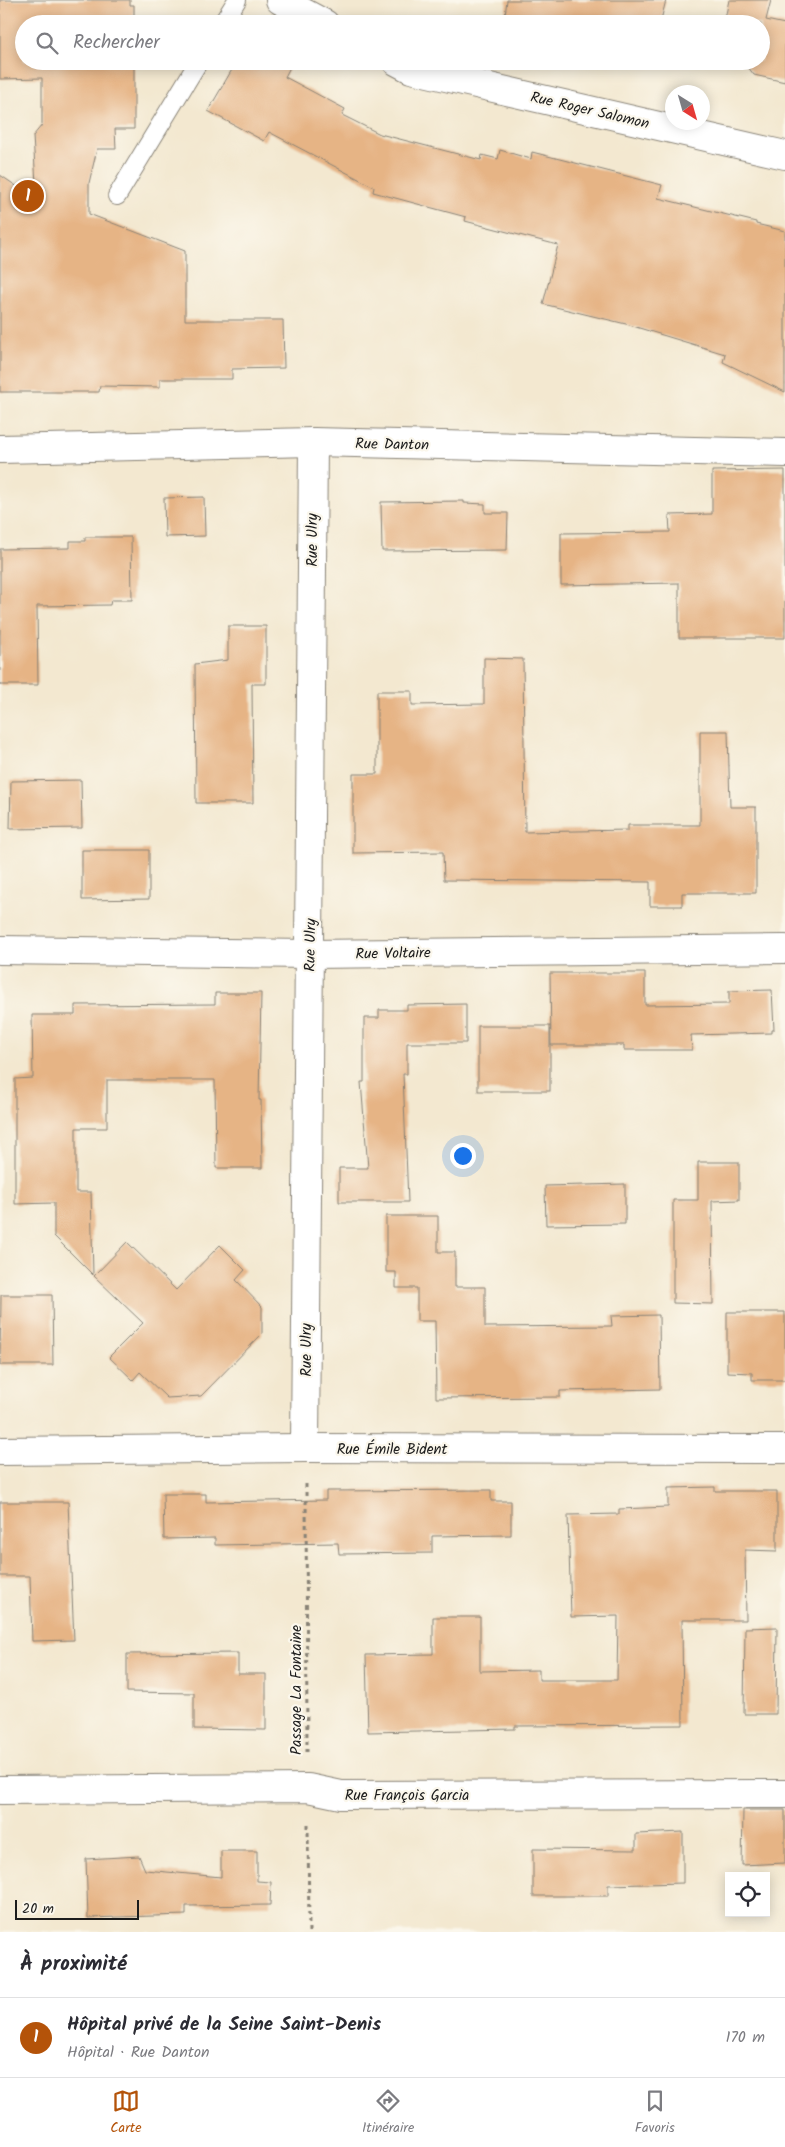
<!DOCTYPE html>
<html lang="fr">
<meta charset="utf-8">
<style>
body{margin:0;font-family:Kalam,sans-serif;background:#f2f2f3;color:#2b2b33}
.controls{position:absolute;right:15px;bottom:15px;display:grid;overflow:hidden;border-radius:0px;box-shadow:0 2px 12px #0003}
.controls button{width:45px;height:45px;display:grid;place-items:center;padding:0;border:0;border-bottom:1px solid #e1e1e2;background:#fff;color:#2b2b33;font:25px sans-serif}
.compass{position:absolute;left:665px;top:85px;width:45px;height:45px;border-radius:50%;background:#fff;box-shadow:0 2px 12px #0003;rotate:143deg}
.scale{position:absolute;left:15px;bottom:12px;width:124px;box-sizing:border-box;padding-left:5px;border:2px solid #1c1c1c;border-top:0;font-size:14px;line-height:18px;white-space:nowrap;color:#1c1c1c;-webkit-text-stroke:4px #fbf7ec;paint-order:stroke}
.you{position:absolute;left:462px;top:1155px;width:18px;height:18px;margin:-12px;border:4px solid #fff;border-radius:50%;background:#1a73e8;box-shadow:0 0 0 8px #1a73e833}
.badge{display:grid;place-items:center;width:32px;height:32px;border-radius:50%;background:#b45309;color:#fff;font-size:16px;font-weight:700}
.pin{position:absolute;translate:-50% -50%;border:2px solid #fff;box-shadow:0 1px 5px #0006}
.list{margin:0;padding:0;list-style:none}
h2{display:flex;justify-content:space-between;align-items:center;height:65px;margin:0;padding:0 20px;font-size:21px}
h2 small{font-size:16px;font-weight:400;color:#7c7c81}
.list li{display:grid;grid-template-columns:32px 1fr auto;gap:15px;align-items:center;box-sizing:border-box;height:80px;padding:0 20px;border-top:1px solid #e1e1e2}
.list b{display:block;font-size:19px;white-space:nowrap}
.list p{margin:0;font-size:16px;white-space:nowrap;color:#7c7c81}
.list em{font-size:16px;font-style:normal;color:#7c7c81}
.icon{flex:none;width:28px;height:28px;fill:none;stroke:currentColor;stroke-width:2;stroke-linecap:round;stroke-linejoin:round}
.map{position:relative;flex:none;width:785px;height:1932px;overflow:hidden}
.search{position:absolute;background:#fff;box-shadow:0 2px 12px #0003;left:15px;right:15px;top:15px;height:55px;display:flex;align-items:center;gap:12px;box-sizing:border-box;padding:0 18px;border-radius:28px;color:#7c7c81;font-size:19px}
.sheet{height:145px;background:#fff}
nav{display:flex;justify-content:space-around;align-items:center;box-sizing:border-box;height:70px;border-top:1px solid #e1e1e2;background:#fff;font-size:14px;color:#7c7c81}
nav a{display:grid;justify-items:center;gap:2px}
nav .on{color:#b45309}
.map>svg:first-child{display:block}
.building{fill:#e6b485}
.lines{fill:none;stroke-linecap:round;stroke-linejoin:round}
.service-casing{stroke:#888276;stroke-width:20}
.minor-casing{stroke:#888276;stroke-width:30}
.path{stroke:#888276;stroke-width:3;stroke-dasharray:4 4;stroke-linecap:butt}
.service{stroke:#fff;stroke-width:18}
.minor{stroke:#fff;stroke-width:28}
.labels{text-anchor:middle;stroke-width:4.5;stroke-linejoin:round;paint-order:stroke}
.street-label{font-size:15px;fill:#1c1c1c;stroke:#fbf7ec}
</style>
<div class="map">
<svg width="785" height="1932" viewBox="0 0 785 1932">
<rect width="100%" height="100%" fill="#fbf7ec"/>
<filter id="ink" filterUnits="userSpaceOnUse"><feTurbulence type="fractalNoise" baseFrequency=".02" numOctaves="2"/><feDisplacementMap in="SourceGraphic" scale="10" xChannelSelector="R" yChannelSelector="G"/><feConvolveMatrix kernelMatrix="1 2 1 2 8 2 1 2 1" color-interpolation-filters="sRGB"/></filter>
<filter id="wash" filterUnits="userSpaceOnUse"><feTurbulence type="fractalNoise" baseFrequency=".0096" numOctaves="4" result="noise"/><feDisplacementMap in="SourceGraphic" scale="20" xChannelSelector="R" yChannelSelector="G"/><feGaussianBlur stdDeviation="1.12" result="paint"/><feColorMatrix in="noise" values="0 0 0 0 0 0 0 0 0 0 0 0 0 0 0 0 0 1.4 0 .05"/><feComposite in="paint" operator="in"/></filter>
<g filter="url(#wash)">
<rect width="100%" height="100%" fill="#f3e8d0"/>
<g id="blocks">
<g class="building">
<path d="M0,0H130V5H134V24H24V61H134V129H115L116,149H97L89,183V214L185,251V320H283L284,368L232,369V379H160V387L100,386L99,392H0V175L37,200L33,136L42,125V78L0,79Z"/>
<path d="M507,0H666L660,24H504Z"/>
<path d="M729,0H771L766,20L785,24V82L754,75L745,63L741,62L761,61V24H724Z"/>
<path d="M237,61H293L285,77L345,109L342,115L380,134L481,160L482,155L498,159L500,150L531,159L532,152L662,185L658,198L756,222V224L785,231V392L723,362L725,354L626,324L543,304L558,245L465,221L466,217L373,192L374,187L269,132L264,141L208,111Z"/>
<path d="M785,470V638H679V583L561,585V533L670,532L669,515L712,514V471Z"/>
<path d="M204,497L205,536L165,537L164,498Z"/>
<path d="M464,501V503L485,504V513H508L507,550L382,551L381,502Z"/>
<path d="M85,537H131L132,600H111L110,605L37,606L38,685H0V549L70,548V541H85Z"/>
<path d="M228,626H266V684H252L253,803H196L195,664L228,660Z"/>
<path d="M484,658L523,659L525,832L628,830V825H700V731H728L730,807H756V893H682V906H650V882L444,880L443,852L353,853V774H377V691H412V705L484,704Z"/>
<path d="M81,780L82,828L10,829L11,781Z"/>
<path d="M82,850H149V899L82,900Z"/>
<path d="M550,973H645V1005L729,1004V991L772,990L774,1030H772V1033L691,1035L692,1050H624V1045H551Z"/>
<path d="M215,993H261L259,1100H261L262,1168H216L215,1080H107V1128H76V1192H91L93,1275L54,1236V1203L15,1204V1079L33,1078L32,1015H75V1005L215,1004Z"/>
<path d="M466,1004V1043H407V1074H403L408,1202H339V1168H368L361,1082H364V1018H379V1010H407V1005Z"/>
<rect x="478" y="1026" width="72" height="65"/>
<path d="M698,1162H739V1200L712,1201L713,1304L673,1303V1200H698Z"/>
<path d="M625,1184V1224L546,1225L545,1186Z"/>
<path d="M386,1216H438V1252H455V1287H485V1327L612,1326L611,1316L659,1315L660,1389L560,1391V1397L436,1398L435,1321H417V1288H396V1272H386Z"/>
<path d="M127,1242L176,1290L220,1245L245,1270L236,1280L262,1307V1334L201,1396L167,1398L140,1372L133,1380L109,1357L143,1323L94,1276Z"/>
<path d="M1,1295H52L53,1365H0Z"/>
<path d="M727,1312H785V1380H752V1373L727,1372Z"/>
<path d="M715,1487V1491H777V1551L745,1550L746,1620H682L683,1725L515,1726V1729L368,1732L366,1655L433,1654V1617H480V1671L539,1670V1680H617L618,1616L571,1617L568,1515L619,1514V1509L668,1507V1488Z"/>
<path d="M491,1490V1501H511V1535L432,1536V1553L339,1554L338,1543L215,1545V1538L164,1539L163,1494H206V1502L326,1500V1491Z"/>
<path d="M0,1502H68L74,1640L32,1641L30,1576H0Z"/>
<path d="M777,1627L776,1714H744L745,1628Z"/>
<path d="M238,1653V1674H266V1730L194,1729V1693L127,1692V1654Z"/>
<path d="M743,1810H785V1863L742,1865Z"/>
<path d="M683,1832V1883L608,1885V1896H533V1849L636,1850V1834Z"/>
<path d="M221,1851H257V1881L271,1882L270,1905L186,1906V1915L88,1918L86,1859L139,1856L145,1870L221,1877Z"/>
</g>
</g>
</g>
<g filter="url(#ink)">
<use href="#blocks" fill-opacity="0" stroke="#888276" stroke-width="1"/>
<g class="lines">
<defs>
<g id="service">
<path d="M222,24L237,0"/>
<path d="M117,196L199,61"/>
</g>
<g id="minor">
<path d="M280,0L325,24"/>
<path d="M396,61L411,69L785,155"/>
<path d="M0,449L313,442L785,453"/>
<path d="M0,950L310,954L785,949"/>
<path d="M305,1448L313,442"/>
<path d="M0,1451L305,1448L785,1449"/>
<path d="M0,1790L308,1788L341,1795L785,1794"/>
</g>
</defs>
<use href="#service" class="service-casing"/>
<use href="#minor" class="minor-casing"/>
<g class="path">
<path d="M306,1484L307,1753"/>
<path d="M308,1824L309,1932"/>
</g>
<use href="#service" class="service"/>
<use href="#minor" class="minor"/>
</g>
</g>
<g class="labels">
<g class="street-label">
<text transform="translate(590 110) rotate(13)" y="5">Rue Roger Salomon</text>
<text transform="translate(392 444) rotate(1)" y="5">Rue Danton</text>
<text transform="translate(312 540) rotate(-90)" y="5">Rue Ulry</text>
<text transform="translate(310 945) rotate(-89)" y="5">Rue Ulry</text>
<text transform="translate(393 953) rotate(-1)" y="5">Rue Voltaire</text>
<text transform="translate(306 1350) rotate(-90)" y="5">Rue Ulry</text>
<text x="392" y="1454">Rue Émile Bident</text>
<text transform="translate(296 1690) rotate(-90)" y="5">Passage La Fontaine</text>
<text x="407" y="1800">Rue François Garcia</text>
</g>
</g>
</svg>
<div class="controls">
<button><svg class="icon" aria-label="locate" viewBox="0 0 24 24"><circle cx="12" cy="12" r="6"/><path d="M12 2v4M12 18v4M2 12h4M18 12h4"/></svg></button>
</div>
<svg class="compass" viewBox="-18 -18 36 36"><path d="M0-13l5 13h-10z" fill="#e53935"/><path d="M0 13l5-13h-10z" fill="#7c7c81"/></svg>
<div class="scale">20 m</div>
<div class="you"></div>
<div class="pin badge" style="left:28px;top:196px">1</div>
<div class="search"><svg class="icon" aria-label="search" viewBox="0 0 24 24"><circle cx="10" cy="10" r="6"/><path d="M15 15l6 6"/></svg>Rechercher</div>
</div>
<section class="sheet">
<h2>À proximité<small></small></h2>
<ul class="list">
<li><span class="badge">1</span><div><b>Hôpital privé de la Seine Saint-Denis</b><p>Hôpital · Rue Danton</p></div><em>170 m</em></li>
</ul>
</section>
<nav>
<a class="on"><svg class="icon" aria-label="map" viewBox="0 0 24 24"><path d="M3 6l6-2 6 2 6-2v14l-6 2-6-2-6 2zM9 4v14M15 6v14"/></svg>Carte</a>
<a><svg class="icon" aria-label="directions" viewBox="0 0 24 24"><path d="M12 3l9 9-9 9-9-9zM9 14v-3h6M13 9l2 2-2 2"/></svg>Itinéraire</a>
<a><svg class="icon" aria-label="saved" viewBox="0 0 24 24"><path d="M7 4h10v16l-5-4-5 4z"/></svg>Favoris</a>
</nav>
